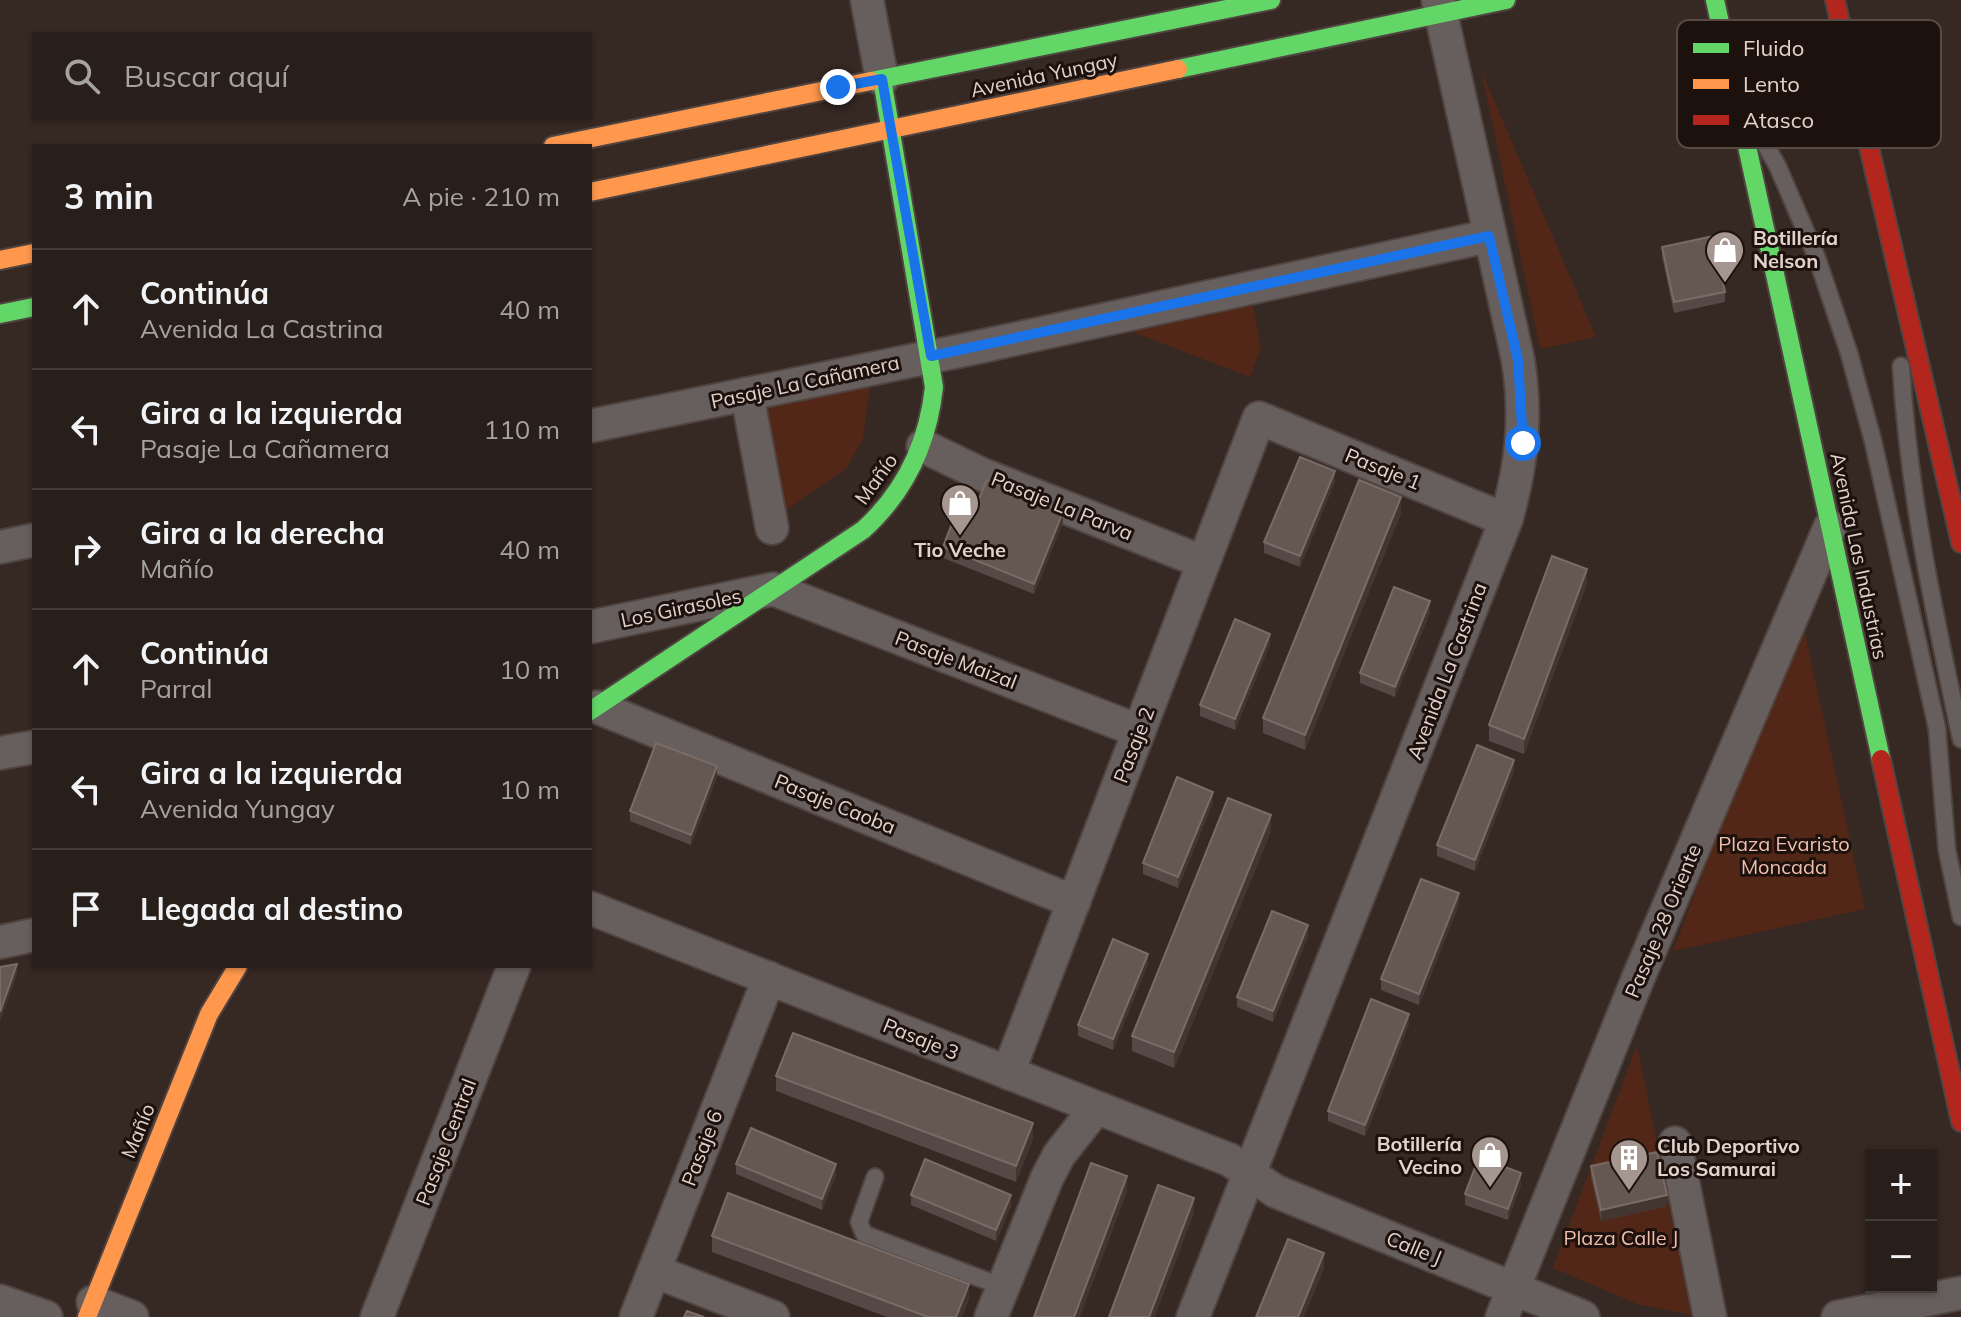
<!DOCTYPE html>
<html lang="es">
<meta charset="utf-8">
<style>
body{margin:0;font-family:Mulish,sans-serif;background:#342b27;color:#f1f3f6}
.controls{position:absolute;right:24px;bottom:24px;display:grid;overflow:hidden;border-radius:0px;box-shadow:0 2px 6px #0004}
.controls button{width:72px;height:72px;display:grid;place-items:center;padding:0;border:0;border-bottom:2px solid #443c39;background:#281e1a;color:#f1f3f6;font:40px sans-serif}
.stop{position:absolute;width:24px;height:24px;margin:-18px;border:6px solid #1a73e8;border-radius:50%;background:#fff}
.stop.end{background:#1a73e8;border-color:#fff;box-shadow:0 2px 8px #0008}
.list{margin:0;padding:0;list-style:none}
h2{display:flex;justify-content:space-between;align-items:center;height:104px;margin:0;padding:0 32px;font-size:34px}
h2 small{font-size:26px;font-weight:400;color:#a5a2a2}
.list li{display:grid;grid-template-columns:52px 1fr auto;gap:24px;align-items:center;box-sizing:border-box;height:120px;padding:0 32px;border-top:2px solid #443c39}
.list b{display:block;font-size:30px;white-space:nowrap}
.list p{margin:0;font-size:26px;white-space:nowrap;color:#a5a2a2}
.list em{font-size:26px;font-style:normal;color:#a5a2a2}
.icon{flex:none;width:44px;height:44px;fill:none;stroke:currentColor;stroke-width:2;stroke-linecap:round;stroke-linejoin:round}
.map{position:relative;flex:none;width:1961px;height:1317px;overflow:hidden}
.search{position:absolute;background:#281e1a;box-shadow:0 2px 6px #0004;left:32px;top:32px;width:560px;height:88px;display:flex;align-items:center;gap:20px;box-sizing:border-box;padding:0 28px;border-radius:0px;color:#a5a2a2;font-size:30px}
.panel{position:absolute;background:#281e1a;box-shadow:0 2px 6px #0004;left:32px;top:144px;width:560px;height:824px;border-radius:0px}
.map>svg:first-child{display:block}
.green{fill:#532717}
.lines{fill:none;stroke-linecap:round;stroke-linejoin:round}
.lane-casing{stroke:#504440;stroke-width:20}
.street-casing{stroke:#504440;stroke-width:36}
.fast-casing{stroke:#504440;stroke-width:22}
.slow-casing{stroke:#504440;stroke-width:22}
.jam-casing{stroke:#504440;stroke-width:22}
.lane{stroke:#675f5d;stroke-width:16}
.street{stroke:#675f5d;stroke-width:32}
.fast{stroke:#63d668;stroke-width:18}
.slow{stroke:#ff974d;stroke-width:18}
.jam{stroke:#b3261e;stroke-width:18}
.wall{fill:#564945}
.shaded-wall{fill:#433631}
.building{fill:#655853;stroke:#796b66;stroke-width:2}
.route{stroke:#1a73e8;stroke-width:10}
.labels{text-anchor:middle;stroke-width:6;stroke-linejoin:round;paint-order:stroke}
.street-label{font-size:20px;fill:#e3d2cb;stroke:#1d110d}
.poi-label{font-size:20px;font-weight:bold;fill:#e3d2cb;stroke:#1d110d;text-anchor:start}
.park-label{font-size:20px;fill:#efbdac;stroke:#1d110d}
.key{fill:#1d110d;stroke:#584b46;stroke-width:2}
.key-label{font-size:22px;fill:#e3d2cb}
</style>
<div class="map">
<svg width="1961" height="1317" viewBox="0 0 1961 1317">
<rect width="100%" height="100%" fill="#362823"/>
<g class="green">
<path d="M1481,70L1596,337L1540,349Z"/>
<path d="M1252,300L1261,348L1250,377L1114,325Z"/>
<path d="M870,386L863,439L846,469L755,531L732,407Z"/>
<path d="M1801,615L1865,909L1673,951Z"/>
<path d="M1637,1045L1692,1315L1637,1304L1553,1268Z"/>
</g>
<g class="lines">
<defs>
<g id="lane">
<path d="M1761,137L1778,167L1817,258L1849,353L1873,441L1937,728L1947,850L1961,917"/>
<path d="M1901,366C1909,497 1934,612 1961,739"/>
<path d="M875,1177L859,1222L864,1234L1003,1287"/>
</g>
<g id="street">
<path d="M867,0L882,79"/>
<path d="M747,394L772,528"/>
<path d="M590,426L969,349L1489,236"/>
<path d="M923,446L981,474L1203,562"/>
<path d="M0,547L34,540"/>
<path d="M590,627L773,589L1139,731"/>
<path d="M597,707L1074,902"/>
<path d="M0,753L34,747"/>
<path d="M590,908L1230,1160L1275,1191L1583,1317"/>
<path d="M0,942L34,935"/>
<path d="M1008,1073L1259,418L1506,520"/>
<path d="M1675,1143L1710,1317"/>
<path d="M654,1271L773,1317"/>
<path d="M0,1301L46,1317"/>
<path d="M93,1302L132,1317"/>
<path d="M377,1317L514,966"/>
<path d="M636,1317L769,978"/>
<path d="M991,1317L1047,1178L1059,1155L1096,1108"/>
<path d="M1193,1317L1506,520C1522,465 1527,416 1518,360L1438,0"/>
<path d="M1502,1317L1639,976L1830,527"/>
<path d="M1838,1317L1961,1293"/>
</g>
<g id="fast">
<path d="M1715,0L1881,759"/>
<path d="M1178,69L1506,0"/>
<path d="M871,81L1271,0"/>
<path d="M0,314L34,307"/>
<path d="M590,711L863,530C905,492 928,443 934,387L882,79"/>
</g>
<g id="slow">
<path d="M553,146L871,81"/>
<path d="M590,192L1178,69"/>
<path d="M0,260L34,253"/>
<path d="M87,1317L209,1014L238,966"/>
</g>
<g id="jam">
<path d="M1835,0L1961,543"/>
<path d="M1881,759L1961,1122"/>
</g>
</defs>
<use href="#lane" class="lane-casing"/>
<use href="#street" class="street-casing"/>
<use href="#fast" class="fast-casing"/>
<use href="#slow" class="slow-casing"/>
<use href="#jam" class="jam-casing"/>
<use href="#lane" class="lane"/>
<use href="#street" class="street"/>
<use href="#fast" class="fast"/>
<use href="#slow" class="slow"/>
<use href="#jam" class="jam"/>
</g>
<g class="wall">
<path d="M1662,247L1725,292V302L1674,313L1662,257Z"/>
<path d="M1335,481L1300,567L1264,553V542Z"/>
<path d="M1401,513L1305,750L1263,733V718Z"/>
<path d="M1063,522L1034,594L943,558V547Z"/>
<path d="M1587,584L1524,754L1489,741V725Z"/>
<path d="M1430,612L1395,697L1360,683V673Z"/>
<path d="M1270,644L1235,730L1200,716V705Z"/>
<path d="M1514,771L1475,871L1437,856V845Z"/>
<path d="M717,777L691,845L630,821V811Z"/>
<path d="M1213,802L1178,888L1143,874V863Z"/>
<path d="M1271,831L1174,1068L1132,1051V1036Z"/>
<path d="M1459,904L1419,1005L1381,990V979Z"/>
<path d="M1308,936L1273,1022L1237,1007V997Z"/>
<path d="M1148,964L1113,1050L1078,1036V1025Z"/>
<path d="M1409,1024L1365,1136L1328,1121V1111Z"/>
<path d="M776,1076L1033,1139L1016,1182L776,1091Z"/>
<path d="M736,1164L836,1175L822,1210L736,1174Z"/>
<path d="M1591,1166L1667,1206L1601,1221L1591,1177Z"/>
<path d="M1521,1184L1508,1220L1465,1205V1194Z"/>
<path d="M911,1195L1011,1206L996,1241L911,1205Z"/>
<path d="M712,1236L969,1299L962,1317H887L712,1252Z"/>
</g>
<g class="shaded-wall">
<path d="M1335,471V481L1300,567V556Z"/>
<path d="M1401,497V513L1305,750V735Z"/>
<path d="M1063,512V522L1034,594V584Z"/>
<path d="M1587,569V584L1524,754V739Z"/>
<path d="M1430,601V612L1395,697V687Z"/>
<path d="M1270,634V644L1235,730V719Z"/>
<path d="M1514,760V771L1475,871V860Z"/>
<path d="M717,766V777L691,845V835Z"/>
<path d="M1213,792V802L1178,888V877Z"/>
<path d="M1271,815V831L1174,1068V1052Z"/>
<path d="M1459,893V904L1419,1005V994Z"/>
<path d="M1308,925V936L1273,1022V1011Z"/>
<path d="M1148,954V964L1113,1050V1039Z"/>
<path d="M17,964V975L0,1022V1012Z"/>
<path d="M1409,1014V1024L1365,1136V1125Z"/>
<path d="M1033,1123V1139L1016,1182V1166Z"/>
<path d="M836,1164V1175L822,1210V1199Z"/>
<path d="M1521,1173V1184L1508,1220V1209Z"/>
<path d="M1127,1176V1192L1080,1317H1074Z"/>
<path d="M1011,1195V1206L996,1241V1230Z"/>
<path d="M1667,1195V1206L1601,1221V1210Z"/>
<path d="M1194,1198V1213L1155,1317H1149Z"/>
<path d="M1324,1253V1269L1304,1317H1298Z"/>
<path d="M969,1284V1299L962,1317H956Z"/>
</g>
<g class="building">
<path d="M1714,236L1725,292L1674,302L1662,247Z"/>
<path d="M1300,457L1335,471L1300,556L1264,542Z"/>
<path d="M987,480L1063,512L1034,584L943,547L956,513L970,519Z"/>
<path d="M1359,480L1401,497L1305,735L1263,718Z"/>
<path d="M1552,556L1587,569L1524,739L1489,725Z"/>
<path d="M1394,587L1430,601L1395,687L1360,673Z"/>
<path d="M1235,619L1270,634L1235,719L1200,705Z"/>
<path d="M656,743L717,766L691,835L630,811Z"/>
<path d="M1477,745L1514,760L1475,860L1437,845Z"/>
<path d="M1177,777L1213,792L1178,877L1143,863Z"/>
<path d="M1228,798L1271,815L1174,1052L1132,1036Z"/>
<path d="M1421,879L1459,893L1419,994L1381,979Z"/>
<path d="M1272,911L1308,925L1273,1011L1237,997Z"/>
<path d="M1113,939L1148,954L1113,1039L1078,1025Z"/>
<path d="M17,964L0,1012V967Z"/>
<path d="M1371,999L1409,1014L1365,1125L1328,1111Z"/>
<path d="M793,1033L1033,1123L1016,1166L776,1076Z"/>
<path d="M751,1128L836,1164L822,1199L736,1164Z"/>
<path d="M1657,1152L1667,1195L1601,1210L1591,1166Z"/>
<path d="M1479,1157L1521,1173L1508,1209L1465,1194Z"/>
<path d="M925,1159L1011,1195L996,1230L911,1195Z"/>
<path d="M1091,1163L1127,1176L1074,1317H1034Z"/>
<path d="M1158,1185L1194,1198L1149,1317H1109Z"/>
<path d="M728,1193L969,1284L956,1317H928L712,1236Z"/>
<path d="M1288,1239L1324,1253L1298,1317H1256Z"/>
<path d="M687,1311L704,1317H684Z"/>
</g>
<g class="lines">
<path class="route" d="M838,87L882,79L931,356L1489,236L1518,360L1523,443"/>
</g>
<defs>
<symbol id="shop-pin" viewBox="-11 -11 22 30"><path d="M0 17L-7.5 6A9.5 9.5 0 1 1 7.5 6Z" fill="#a69690" stroke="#1d110d"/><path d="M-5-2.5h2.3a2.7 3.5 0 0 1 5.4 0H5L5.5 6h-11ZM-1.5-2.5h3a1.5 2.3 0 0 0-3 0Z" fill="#fff"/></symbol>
<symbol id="building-pin" viewBox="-11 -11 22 30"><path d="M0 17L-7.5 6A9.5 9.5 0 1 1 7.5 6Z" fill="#a69690" stroke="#1d110d"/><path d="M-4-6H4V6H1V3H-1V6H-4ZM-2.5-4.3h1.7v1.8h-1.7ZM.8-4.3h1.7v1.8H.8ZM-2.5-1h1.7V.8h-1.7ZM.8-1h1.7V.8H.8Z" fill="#fff"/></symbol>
</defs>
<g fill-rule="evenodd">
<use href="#shop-pin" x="1703" y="228" width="44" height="60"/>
<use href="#shop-pin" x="938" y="481" width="44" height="60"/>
<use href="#shop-pin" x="1468" y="1133" width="44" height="60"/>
<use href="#building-pin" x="1607" y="1136" width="44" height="60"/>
</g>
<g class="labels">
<g class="street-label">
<text transform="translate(1044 75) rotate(-12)" y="7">Avenida Yungay</text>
<text transform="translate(805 382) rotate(-12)" y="7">Pasaje La Cañamera</text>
<text transform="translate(1383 469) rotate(22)" y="7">Pasaje 1</text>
<text transform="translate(876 479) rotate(-54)" y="7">Mañío</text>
<text transform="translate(1062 506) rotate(22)" y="7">Pasaje La Parva</text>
<text transform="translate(1859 556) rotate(78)" y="7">Avenida Las Industrias</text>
<text transform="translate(681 608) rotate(-12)" y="7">Los Girasoles</text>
<text transform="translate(956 660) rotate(21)" y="7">Pasaje Maizal</text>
<text transform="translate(1447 671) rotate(-69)" y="7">Avenida La Castrina</text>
<text transform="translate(1134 745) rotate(-69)" y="7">Pasaje 2</text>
<text transform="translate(835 804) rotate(22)" y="7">Pasaje Caoba</text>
<text transform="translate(1663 921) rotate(-67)" y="7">Pasaje 28 Oriente</text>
<text transform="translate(921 1039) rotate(22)" y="7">Pasaje 3</text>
<text transform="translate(138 1131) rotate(-68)" y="7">Mañío</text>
<text transform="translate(446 1142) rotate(-69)" y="7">Pasaje Central</text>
<text transform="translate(702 1148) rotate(-69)" y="7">Pasaje 6</text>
<text transform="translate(1414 1248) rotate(22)" y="7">Calle J</text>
</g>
<g class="poi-label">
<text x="1753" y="245">Botillería<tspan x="1753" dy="23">Nelson</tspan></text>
<text x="960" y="557" text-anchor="middle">Tio Veche</text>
<text x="1462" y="1151" text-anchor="end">Botillería<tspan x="1462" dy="23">Vecino</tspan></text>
<text x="1657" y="1153">Club Deportivo<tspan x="1657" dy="23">Los Samurai</tspan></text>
</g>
<g class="park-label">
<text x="1784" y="851">Plaza Evaristo<tspan x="1784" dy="23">Moncada</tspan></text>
<text x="1621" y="1245">Plaza Calle J</text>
</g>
</g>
<rect x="1677" y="20" width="264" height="128" rx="12" class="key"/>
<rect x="1693" y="43" width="36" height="10" fill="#63d668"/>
<rect x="1693" y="79" width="36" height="10" fill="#ff974d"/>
<rect x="1693" y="115" width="36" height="10" fill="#b3261e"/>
<g class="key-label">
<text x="1743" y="56">Fluido</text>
<text x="1743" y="92">Lento</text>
<text x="1743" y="128">Atasco</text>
</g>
</svg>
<div class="controls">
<button>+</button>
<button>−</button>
</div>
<div class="stop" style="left:1523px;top:443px"></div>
<div class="stop end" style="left:838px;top:87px"></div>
<div class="search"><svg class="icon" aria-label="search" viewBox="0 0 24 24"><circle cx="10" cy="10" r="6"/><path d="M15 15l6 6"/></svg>Buscar aquí</div>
<section class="panel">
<h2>3 min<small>A pie · 210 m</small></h2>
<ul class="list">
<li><svg class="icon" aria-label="ahead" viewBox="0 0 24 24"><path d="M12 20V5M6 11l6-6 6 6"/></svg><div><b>Continúa</b><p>Avenida La Castrina</p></div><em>40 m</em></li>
<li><svg class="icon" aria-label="left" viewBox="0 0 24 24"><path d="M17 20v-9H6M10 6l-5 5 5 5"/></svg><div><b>Gira a la izquierda</b><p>Pasaje La Cañamera</p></div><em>110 m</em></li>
<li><svg class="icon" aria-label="right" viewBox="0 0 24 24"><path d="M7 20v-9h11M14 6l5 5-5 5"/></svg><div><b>Gira a la derecha</b><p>Mañío</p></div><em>40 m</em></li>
<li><svg class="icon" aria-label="ahead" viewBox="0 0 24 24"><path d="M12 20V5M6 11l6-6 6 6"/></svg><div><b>Continúa</b><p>Parral</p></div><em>10 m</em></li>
<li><svg class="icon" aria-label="left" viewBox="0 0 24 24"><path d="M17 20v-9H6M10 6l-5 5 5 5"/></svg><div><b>Gira a la izquierda</b><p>Avenida Yungay</p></div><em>10 m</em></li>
<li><svg class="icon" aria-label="arrive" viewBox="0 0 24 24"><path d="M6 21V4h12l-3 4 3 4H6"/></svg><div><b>Llegada al destino</b></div></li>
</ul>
</section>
</div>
